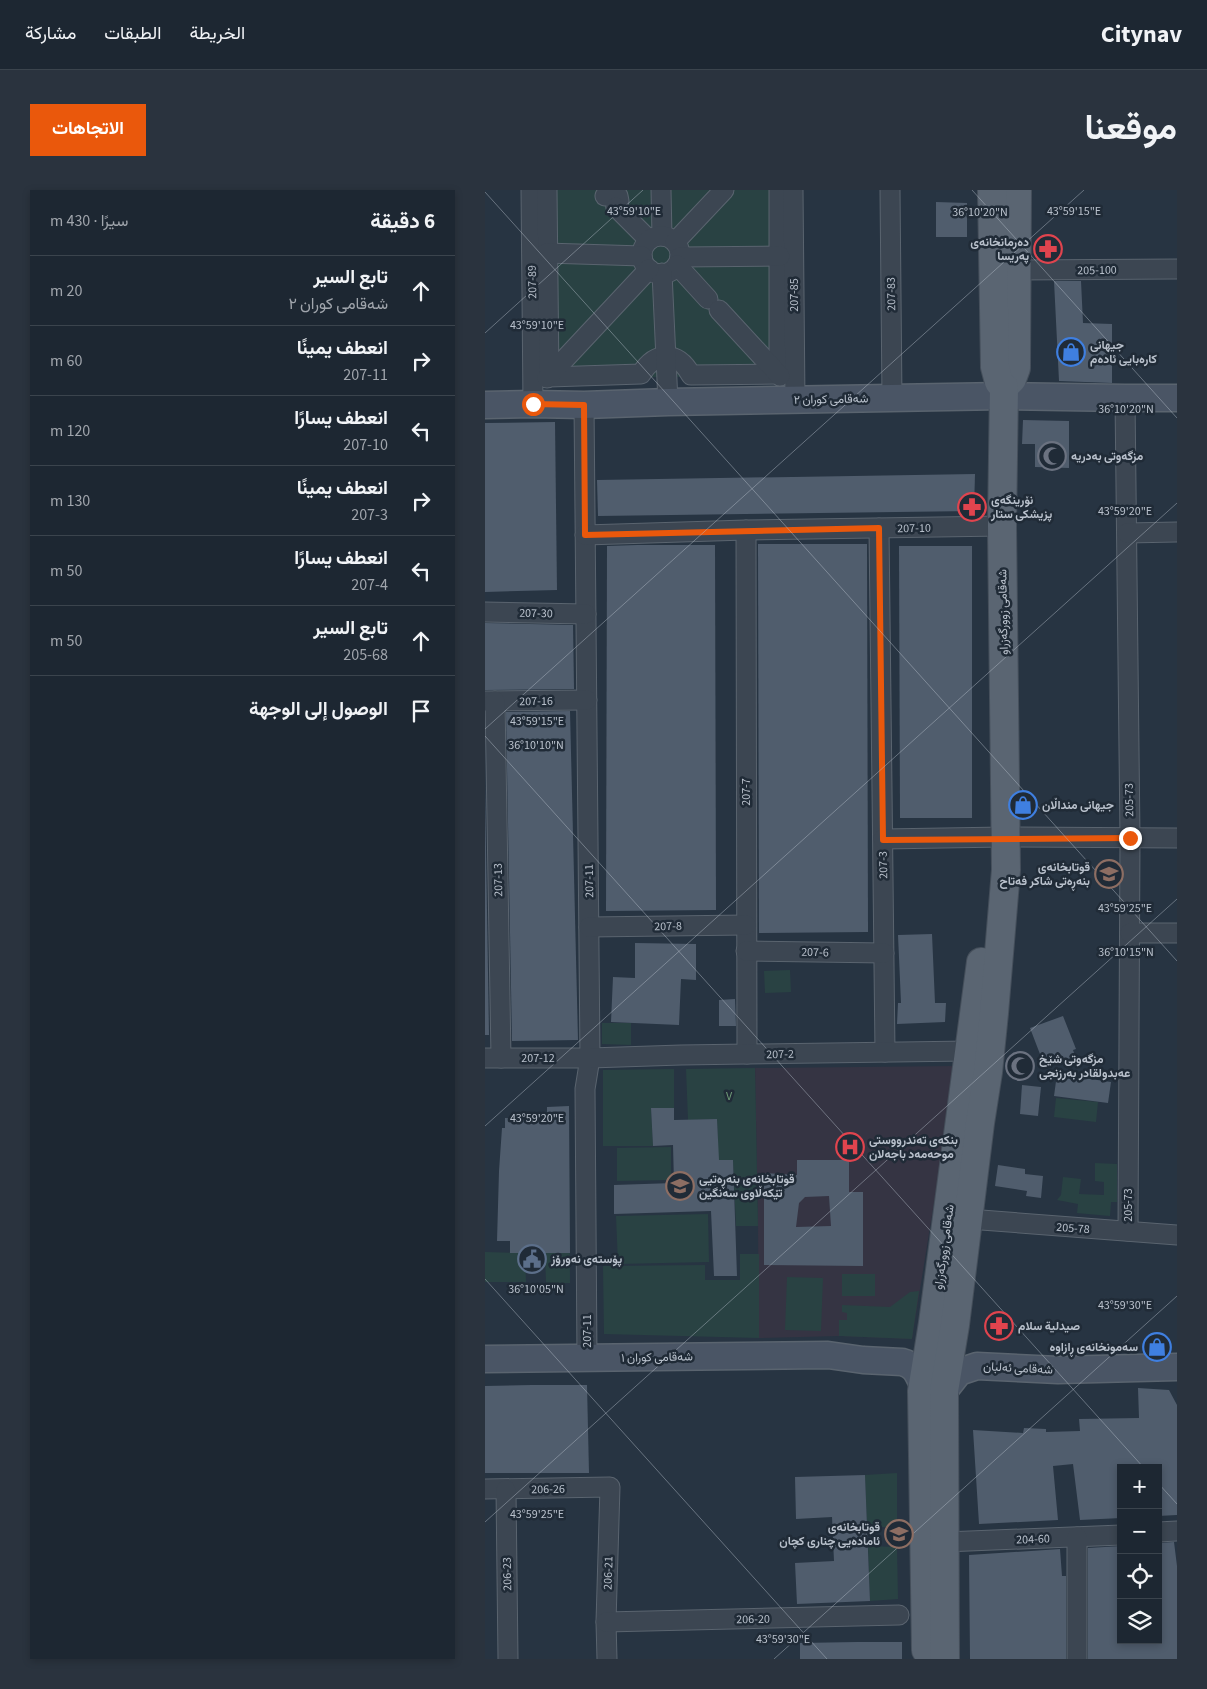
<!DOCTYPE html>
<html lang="ar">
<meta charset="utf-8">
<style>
body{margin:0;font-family:"Source Sans 3",Vazirmatn,sans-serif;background:#2a333e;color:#f1f3f6;direction:rtl}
.controls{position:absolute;right:15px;bottom:15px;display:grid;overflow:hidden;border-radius:0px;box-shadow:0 2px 8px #0003}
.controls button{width:45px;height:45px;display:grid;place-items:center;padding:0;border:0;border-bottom:1px solid #3b444d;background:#1d2732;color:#f1f3f6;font:25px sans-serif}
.stop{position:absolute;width:15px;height:15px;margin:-11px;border:4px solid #ea580c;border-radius:50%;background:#fff}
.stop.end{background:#ea580c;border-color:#fff;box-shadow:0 1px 5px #0008}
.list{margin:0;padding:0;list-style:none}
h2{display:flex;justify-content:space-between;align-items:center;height:65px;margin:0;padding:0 20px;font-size:21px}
h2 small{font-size:16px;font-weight:400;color:#a0a5ac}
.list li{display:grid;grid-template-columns:32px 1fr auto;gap:15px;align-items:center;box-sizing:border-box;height:70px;padding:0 20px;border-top:1px solid #3b444d}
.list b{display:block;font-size:19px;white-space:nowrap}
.list p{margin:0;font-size:16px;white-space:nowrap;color:#a0a5ac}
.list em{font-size:16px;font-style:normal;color:#a0a5ac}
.icon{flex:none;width:28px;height:28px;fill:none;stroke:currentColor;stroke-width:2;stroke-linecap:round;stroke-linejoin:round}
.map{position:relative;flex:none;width:692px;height:1469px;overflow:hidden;direction:ltr;border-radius:0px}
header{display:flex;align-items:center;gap:30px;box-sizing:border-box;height:70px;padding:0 25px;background:#1d2732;border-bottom:1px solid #3b444d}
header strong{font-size:24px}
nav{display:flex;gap:28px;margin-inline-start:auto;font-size:18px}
.intro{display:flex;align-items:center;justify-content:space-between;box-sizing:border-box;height:120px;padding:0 30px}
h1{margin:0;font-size:35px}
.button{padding:12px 22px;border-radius:0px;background:#ea580c;color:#fff;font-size:18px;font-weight:700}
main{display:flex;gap:30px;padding:0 30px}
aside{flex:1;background:#1d2732;border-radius:0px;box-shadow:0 2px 8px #0003}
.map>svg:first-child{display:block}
.medical{fill:#353443}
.green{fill:#294243}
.building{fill:#505d6d;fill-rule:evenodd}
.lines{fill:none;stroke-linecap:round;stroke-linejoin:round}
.street-casing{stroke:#5a646f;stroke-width:21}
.secondary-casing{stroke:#5a646f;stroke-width:29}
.primary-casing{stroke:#454f5b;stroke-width:30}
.street{stroke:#3c4652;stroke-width:19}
.secondary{stroke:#4a5565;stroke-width:26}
.primary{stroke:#5a6572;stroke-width:28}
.route{stroke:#ea580c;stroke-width:6}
.ticks{fill:none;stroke:#b9c1cc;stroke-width:1;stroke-opacity:0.45}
.labels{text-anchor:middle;stroke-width:5;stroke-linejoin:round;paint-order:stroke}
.poi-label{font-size:12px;font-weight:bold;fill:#b9c1cc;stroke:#202b37;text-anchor:start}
.street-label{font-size:12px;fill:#b9c1cc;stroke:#202b37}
.park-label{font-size:12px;fill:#709c78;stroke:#202b37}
.ticks-label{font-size:12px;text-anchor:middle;fill:#b9c1cc;stroke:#202b37;stroke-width:5;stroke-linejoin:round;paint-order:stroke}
</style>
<header>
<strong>Citynav</strong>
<nav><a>الخريطة</a><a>الطبقات</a><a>مشاركة</a></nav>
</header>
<div class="intro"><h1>موقعنا</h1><a class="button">الاتجاهات</a></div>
<main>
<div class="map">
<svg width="692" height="1469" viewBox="0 0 692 1469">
<rect width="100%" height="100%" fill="#273442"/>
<path class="medical" d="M471,876L427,1149L354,1146L274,1148L273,1036L270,878Z"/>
<g class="green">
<path d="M60,0H295V186L62,188Z"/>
<path d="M305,780L306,802L280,803L279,781Z"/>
<path d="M117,833H146V855L117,854Z"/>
<path d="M270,878L273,1036H251L248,970L200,971L233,957L232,929L203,930L201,879Z"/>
<path d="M189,879V918L166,919L168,956H118V880Z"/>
<path d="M571,908L613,912L611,932L569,927Z"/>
<path d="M186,957V990L132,991V958Z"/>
<path d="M84,967L85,1093H61L60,1063Z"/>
<path d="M610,973L632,974V1012H626L625,1026L592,1023L593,1014L572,1010L576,1005L578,987L596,989L594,1004L619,1005V992L610,991Z"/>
<path d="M223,1024L224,1072L133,1074L131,1026Z"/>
<path d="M0,1062L40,1063L41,1092H0Z"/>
<path d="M255,1064H274V1148L119,1144L118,1076L220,1075V1090H255Z"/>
<rect x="357" y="1084" width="33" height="22"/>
<path d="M302,1087L338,1088L336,1141L300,1140Z"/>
<path d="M434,1101L427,1149L354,1146V1130H362V1123L357,1122V1115L405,1117L425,1102Z"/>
<path d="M412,1283V1337H382L380,1285Z"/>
<path d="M383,1356L412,1357L413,1409L385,1411Z"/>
</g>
<g class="building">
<path d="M451,12L482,13V47H451Z"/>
<path d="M569,91H596L598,133L627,134V193L574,191Z"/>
<path d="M538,230L584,231V278L550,277V254H537Z"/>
<path d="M70,232L72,400L0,402V233Z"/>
<path d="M490,284L489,321L113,326L112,290Z"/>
<path d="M273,354H382L383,742L274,743Z"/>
<path d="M152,355H230L231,720L121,721L122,356Z"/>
<path d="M414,356H487V628H415Z"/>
<path d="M0,433L88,435L89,499L0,500Z"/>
<path d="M85,521L93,850L27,851L21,522Z"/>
<path d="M0,595L4,845H0Z"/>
<path d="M447,744L450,813H461L460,832L412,834L413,813H416L413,745Z"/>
<path d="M150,753L211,754V790L196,789L194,835L126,832L128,787L150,788Z"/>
<path d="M250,809L251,836H234V810Z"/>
<path d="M578,826L591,859L588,860L590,866L574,873L575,866L558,872L545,838Z"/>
<path d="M572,884L626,892L623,913L569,906Z"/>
<path d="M537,895L556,897L553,926L535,924Z"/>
<path d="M84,916L85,1063H25V1051H12L14,981L17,938H20V928L62,931V917Z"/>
<path d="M166,918H189V930L232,929L234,970H248L252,1086H229L226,1021L129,1024V995L189,993L188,955L168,956Z"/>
<path d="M312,970H364V1002H378V1076L279,1075V983L312,985ZM344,1006L346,1036L311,1037L314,1013L320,1007Z"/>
<path d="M513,975L540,979V984L558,986L556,1008L541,1006L542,1001L510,996Z"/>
<path d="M47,1195H102L104,1283H0V1196Z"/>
<path d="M653,1198L684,1200L692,1215V1325L673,1326V1278H636V1328L595,1330L588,1274L568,1276L573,1330L494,1334L488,1240L538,1243L539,1238L561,1239V1242L595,1241L594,1229L654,1228Z"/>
<path d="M380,1285L385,1411L312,1414L310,1373L349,1371L347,1327L311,1329L310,1287Z"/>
<path d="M689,1352L692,1376V1469H603V1358L636,1356V1450H673V1353Z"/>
<path d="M575,1359L577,1386H581V1469H485L484,1365Z"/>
<path d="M372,1452H417V1469H315V1453Z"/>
</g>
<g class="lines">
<defs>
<g id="street">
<path d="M46,0L48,214"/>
<path d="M62,0L64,187L156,184C171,160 193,161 206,185L294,184V0"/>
<path d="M176,0L177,46"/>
<path d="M308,0L310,210"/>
<path d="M405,0L407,209"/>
<path d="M120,6L127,3L133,6L134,11L131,17"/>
<path d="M131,17L164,50"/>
<circle cx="176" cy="65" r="19"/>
<path d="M190,52L239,0"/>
<path d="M61,63L157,66"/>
<path d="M195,67L295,66"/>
<path d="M192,75L223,109"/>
<path d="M532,80L692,79"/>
<path d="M177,83L183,212"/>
<path d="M234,120L295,186"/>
<path d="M62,188L164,79"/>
<path d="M640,208L645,648L643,1041"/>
<path d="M99,215L105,868L100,899L102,1167"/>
<path d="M394,338L400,862"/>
<path d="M261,340L262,864"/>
<path d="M642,343L692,342"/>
<path d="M100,345L261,340L517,336"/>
<path d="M0,422L101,424"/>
<path d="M0,511L102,510"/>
<path d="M10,511L16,868"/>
<path d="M398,649L519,647L692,648"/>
<path d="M104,737L261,735"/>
<path d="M645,743H692"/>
<path d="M261,761L399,763"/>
<path d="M0,868H105L196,865L484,861"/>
<path d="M483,1029L692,1045"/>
<path d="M0,1299L125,1297L121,1432L122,1469"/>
<path d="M21,1300L23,1469"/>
<path d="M673,1342L692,1341"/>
<path d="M460,1352L636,1345"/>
<path d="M121,1432L414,1425"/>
<path d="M592,1469V1347"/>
</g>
<g id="secondary">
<path d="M0,215L48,214L99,215L183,212L519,206L640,208H692"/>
<path d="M0,1169L343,1165L378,1170L417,1172C430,1175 433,1184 438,1195"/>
<path d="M459,1201L474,1182L492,1176L573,1180L692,1177"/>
</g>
<g id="primary">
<path d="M519,197L527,189L531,178L532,0"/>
<path d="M441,1460L437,1201L448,1133L496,772"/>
<path d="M460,1469L459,1201L470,1135L495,933L503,882L509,823L521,680L517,336L519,197L514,192L510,177L507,0"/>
</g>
</defs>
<use href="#street" class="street-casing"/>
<use href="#secondary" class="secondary-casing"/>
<use href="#primary" class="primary-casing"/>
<use href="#street" class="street"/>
<use href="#secondary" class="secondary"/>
<use href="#primary" class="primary"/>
</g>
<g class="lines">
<path class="route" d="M48,214L99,215L100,345L394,338L398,650L645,648"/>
</g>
<path class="ticks" d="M487,0L692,228M0,2L692,771M0,143L158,0M0,539L599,0M0,546L659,1278M0,936L692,313M0,1089L342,1469M673,1293L692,1314M0,1332L692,709M289,1469L692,1106"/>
<defs>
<symbol id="pharmacy-ring" viewBox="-11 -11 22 22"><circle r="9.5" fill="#202b37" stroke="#e0444e" stroke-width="1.5"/><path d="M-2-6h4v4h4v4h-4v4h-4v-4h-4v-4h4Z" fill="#e0444e"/></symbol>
<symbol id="shop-ring" viewBox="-11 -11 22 22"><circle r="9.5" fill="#202b37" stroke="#3f7fe0" stroke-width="1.5"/><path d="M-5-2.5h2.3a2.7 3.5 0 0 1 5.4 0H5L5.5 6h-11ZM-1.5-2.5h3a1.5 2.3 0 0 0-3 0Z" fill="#3f7fe0"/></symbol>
<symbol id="mosque-ring" viewBox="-11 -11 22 22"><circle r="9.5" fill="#202b37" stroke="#6b7280" stroke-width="1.5"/><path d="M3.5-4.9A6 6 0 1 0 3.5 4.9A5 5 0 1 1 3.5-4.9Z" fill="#6b7280"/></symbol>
<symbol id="school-ring" viewBox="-11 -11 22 22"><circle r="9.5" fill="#202b37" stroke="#8d6e63" stroke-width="1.5"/><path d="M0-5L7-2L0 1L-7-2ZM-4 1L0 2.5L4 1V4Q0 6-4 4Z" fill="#8d6e63"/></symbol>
<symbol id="hospital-ring" viewBox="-11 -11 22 22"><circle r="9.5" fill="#202b37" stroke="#e0444e" stroke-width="1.5"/><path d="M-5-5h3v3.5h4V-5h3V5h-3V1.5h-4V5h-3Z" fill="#e0444e"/></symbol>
<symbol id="civic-ring" viewBox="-11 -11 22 22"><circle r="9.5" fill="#202b37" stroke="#5c6f8a" stroke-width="1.5"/><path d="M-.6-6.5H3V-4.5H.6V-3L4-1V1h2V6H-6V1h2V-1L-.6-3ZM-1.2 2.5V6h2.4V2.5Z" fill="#5c6f8a"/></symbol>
</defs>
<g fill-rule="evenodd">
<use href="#pharmacy-ring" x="547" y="43" width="32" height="32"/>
<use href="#shop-ring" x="570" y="146" width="32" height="32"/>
<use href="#mosque-ring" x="551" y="250" width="32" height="32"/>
<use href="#pharmacy-ring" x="471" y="301" width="32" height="32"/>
<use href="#shop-ring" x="522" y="599" width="32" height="32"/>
<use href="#school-ring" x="608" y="668" width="32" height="32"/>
<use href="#mosque-ring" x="519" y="860" width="32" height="32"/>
<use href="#hospital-ring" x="349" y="941" width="32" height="32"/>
<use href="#school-ring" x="179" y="980" width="32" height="32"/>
<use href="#civic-ring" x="31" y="1053" width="32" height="32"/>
<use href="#pharmacy-ring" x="498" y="1120" width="32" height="32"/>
<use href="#shop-ring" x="656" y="1141" width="32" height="32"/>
<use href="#school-ring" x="398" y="1328" width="32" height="32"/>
</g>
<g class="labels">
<g class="poi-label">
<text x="544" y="56" text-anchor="end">دەرمانخانەی<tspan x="544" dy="14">پەریسا</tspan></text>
<text x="605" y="159">جیهانی<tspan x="605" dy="14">کارەبایی ئادەم</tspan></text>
<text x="586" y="270">مزگه‌وتی به‌دریه</text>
<text x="506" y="314">نۆرینگەی<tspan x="506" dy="14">پزیشکی ستار</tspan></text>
<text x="557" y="619">جیهانی منداڵان</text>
<text x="605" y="681" text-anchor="end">قوتابخانەی<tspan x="605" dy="14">بنەڕەتی شاكر فەتاح</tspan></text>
<text x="554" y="873">مزگەوتی شێخ<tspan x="554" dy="14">عەبدولقادر بەرزنجی</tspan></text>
<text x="384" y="954">بنکەی تەندرووستی<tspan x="384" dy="14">موحەمەد باجەلان</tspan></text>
<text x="214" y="993">قوتابخانەی بنەڕەتیی<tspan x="214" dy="14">تێکەڵاوی سەنگین</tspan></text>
<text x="66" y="1073">پۆسته‌ی نه‌ورۆز</text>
<text x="533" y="1140">صیدلیة سلام</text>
<text x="653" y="1161" text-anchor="end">سەمونخانەی ڕازاوە</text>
<text x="395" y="1341" text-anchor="end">قوتابخانەی<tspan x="395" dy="14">ئامادەیی چناری کچان</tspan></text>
</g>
<g class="street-label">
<text transform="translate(612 80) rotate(-1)" y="4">205-100</text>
<text transform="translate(47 92) rotate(-91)" y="4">207-89</text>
<text transform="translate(406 104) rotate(-91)" y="4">207-83</text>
<text transform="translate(309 105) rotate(-90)" y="4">207-85</text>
<text transform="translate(346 209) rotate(-1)" y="4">شەقامی کوران ٢</text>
<text transform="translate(429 338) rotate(-1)" y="4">207-10</text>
<text transform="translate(518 422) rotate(-91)" y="4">شەقامی زوورگەزراو</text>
<text transform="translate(51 423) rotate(1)" y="4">207-30</text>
<text transform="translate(51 511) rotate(-1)" y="4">207-16</text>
<text transform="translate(261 602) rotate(-90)" y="4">207-7</text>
<text transform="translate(644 610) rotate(-91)" y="4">205-73</text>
<text transform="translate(398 675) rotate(-91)" y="4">207-3</text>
<text transform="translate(13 690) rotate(-91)" y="4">207-13</text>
<text transform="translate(104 691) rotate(-91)" y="4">207-11</text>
<text transform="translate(183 736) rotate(-1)" y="4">207-8</text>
<text transform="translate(330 762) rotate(1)" y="4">207-6</text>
<text transform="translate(295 864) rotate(-1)" y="4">207-2</text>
<text x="53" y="872">207-12</text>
<text transform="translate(643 1015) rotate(-90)" y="4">205-73</text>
<text transform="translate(588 1038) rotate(4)" y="4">205-78</text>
<text transform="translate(459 1057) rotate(-82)" y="4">شەقامی زوورگەزراو</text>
<text transform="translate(102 1141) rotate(-90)" y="4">207-11</text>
<text transform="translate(172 1167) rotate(-1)" y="4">شەقامی کوران ١</text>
<text transform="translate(533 1178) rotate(3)" y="4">شەقامی ئەلبان</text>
<text transform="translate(63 1299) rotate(-1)" y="4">206-26</text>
<text transform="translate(548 1349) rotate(-2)" y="4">204-60</text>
<text transform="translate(123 1383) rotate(-88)" y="4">206-21</text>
<text transform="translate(22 1384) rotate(-91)" y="4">206-23</text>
<text transform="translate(268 1429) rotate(-1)" y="4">206-20</text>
</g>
<g class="park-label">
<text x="244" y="910">V</text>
</g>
</g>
<g class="ticks-label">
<text x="149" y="25">43°59'10"E</text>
<text x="589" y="25">43°59'15"E</text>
<text x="495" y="26">36°10'20"N</text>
<text x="52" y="139">43°59'10"E</text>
<text x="641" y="223">36°10'20"N</text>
<text x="640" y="325">43°59'20"E</text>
<text x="52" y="535">43°59'15"E</text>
<text x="51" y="559">36°10'10"N</text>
<text x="640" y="722">43°59'25"E</text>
<text x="641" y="766">36°10'15"N</text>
<text x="52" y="932">43°59'20"E</text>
<text x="51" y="1103">36°10'05"N</text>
<text x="640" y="1119">43°59'30"E</text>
<text x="52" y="1328">43°59'25"E</text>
<text x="298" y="1453">43°59'30"E</text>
</g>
</svg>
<div class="controls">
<button>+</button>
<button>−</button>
<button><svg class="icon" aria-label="locate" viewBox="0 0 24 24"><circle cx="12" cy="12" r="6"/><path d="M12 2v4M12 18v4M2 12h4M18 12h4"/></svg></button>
<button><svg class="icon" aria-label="layers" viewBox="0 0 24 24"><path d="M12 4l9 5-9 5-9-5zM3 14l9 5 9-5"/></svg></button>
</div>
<div class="stop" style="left:48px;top:214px"></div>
<div class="stop end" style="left:645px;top:648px"></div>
</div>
<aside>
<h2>6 دقيقة<small>سيرًا · 430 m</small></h2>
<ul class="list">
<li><svg class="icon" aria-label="ahead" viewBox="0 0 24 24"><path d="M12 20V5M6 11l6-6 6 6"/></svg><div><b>تابع السير</b><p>شەقامی کوران ٢</p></div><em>20 m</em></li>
<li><svg class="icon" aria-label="right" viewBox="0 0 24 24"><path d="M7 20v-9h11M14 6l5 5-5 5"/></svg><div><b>انعطف يمينًا</b><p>207-11</p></div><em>60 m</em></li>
<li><svg class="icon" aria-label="left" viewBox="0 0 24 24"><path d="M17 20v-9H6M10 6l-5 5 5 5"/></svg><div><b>انعطف يسارًا</b><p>207-10</p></div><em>120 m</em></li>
<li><svg class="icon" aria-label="right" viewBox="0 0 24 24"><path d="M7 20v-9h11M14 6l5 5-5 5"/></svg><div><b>انعطف يمينًا</b><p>207-3</p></div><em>130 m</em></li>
<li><svg class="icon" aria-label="left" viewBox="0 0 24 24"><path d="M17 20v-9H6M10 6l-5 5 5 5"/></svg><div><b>انعطف يسارًا</b><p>207-4</p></div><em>50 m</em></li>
<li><svg class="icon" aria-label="ahead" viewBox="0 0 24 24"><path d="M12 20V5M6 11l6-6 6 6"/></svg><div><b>تابع السير</b><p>205-68</p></div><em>50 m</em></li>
<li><svg class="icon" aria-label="arrive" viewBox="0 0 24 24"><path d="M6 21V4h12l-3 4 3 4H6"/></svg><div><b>الوصول إلى الوجهة</b></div></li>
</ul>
</aside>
</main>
